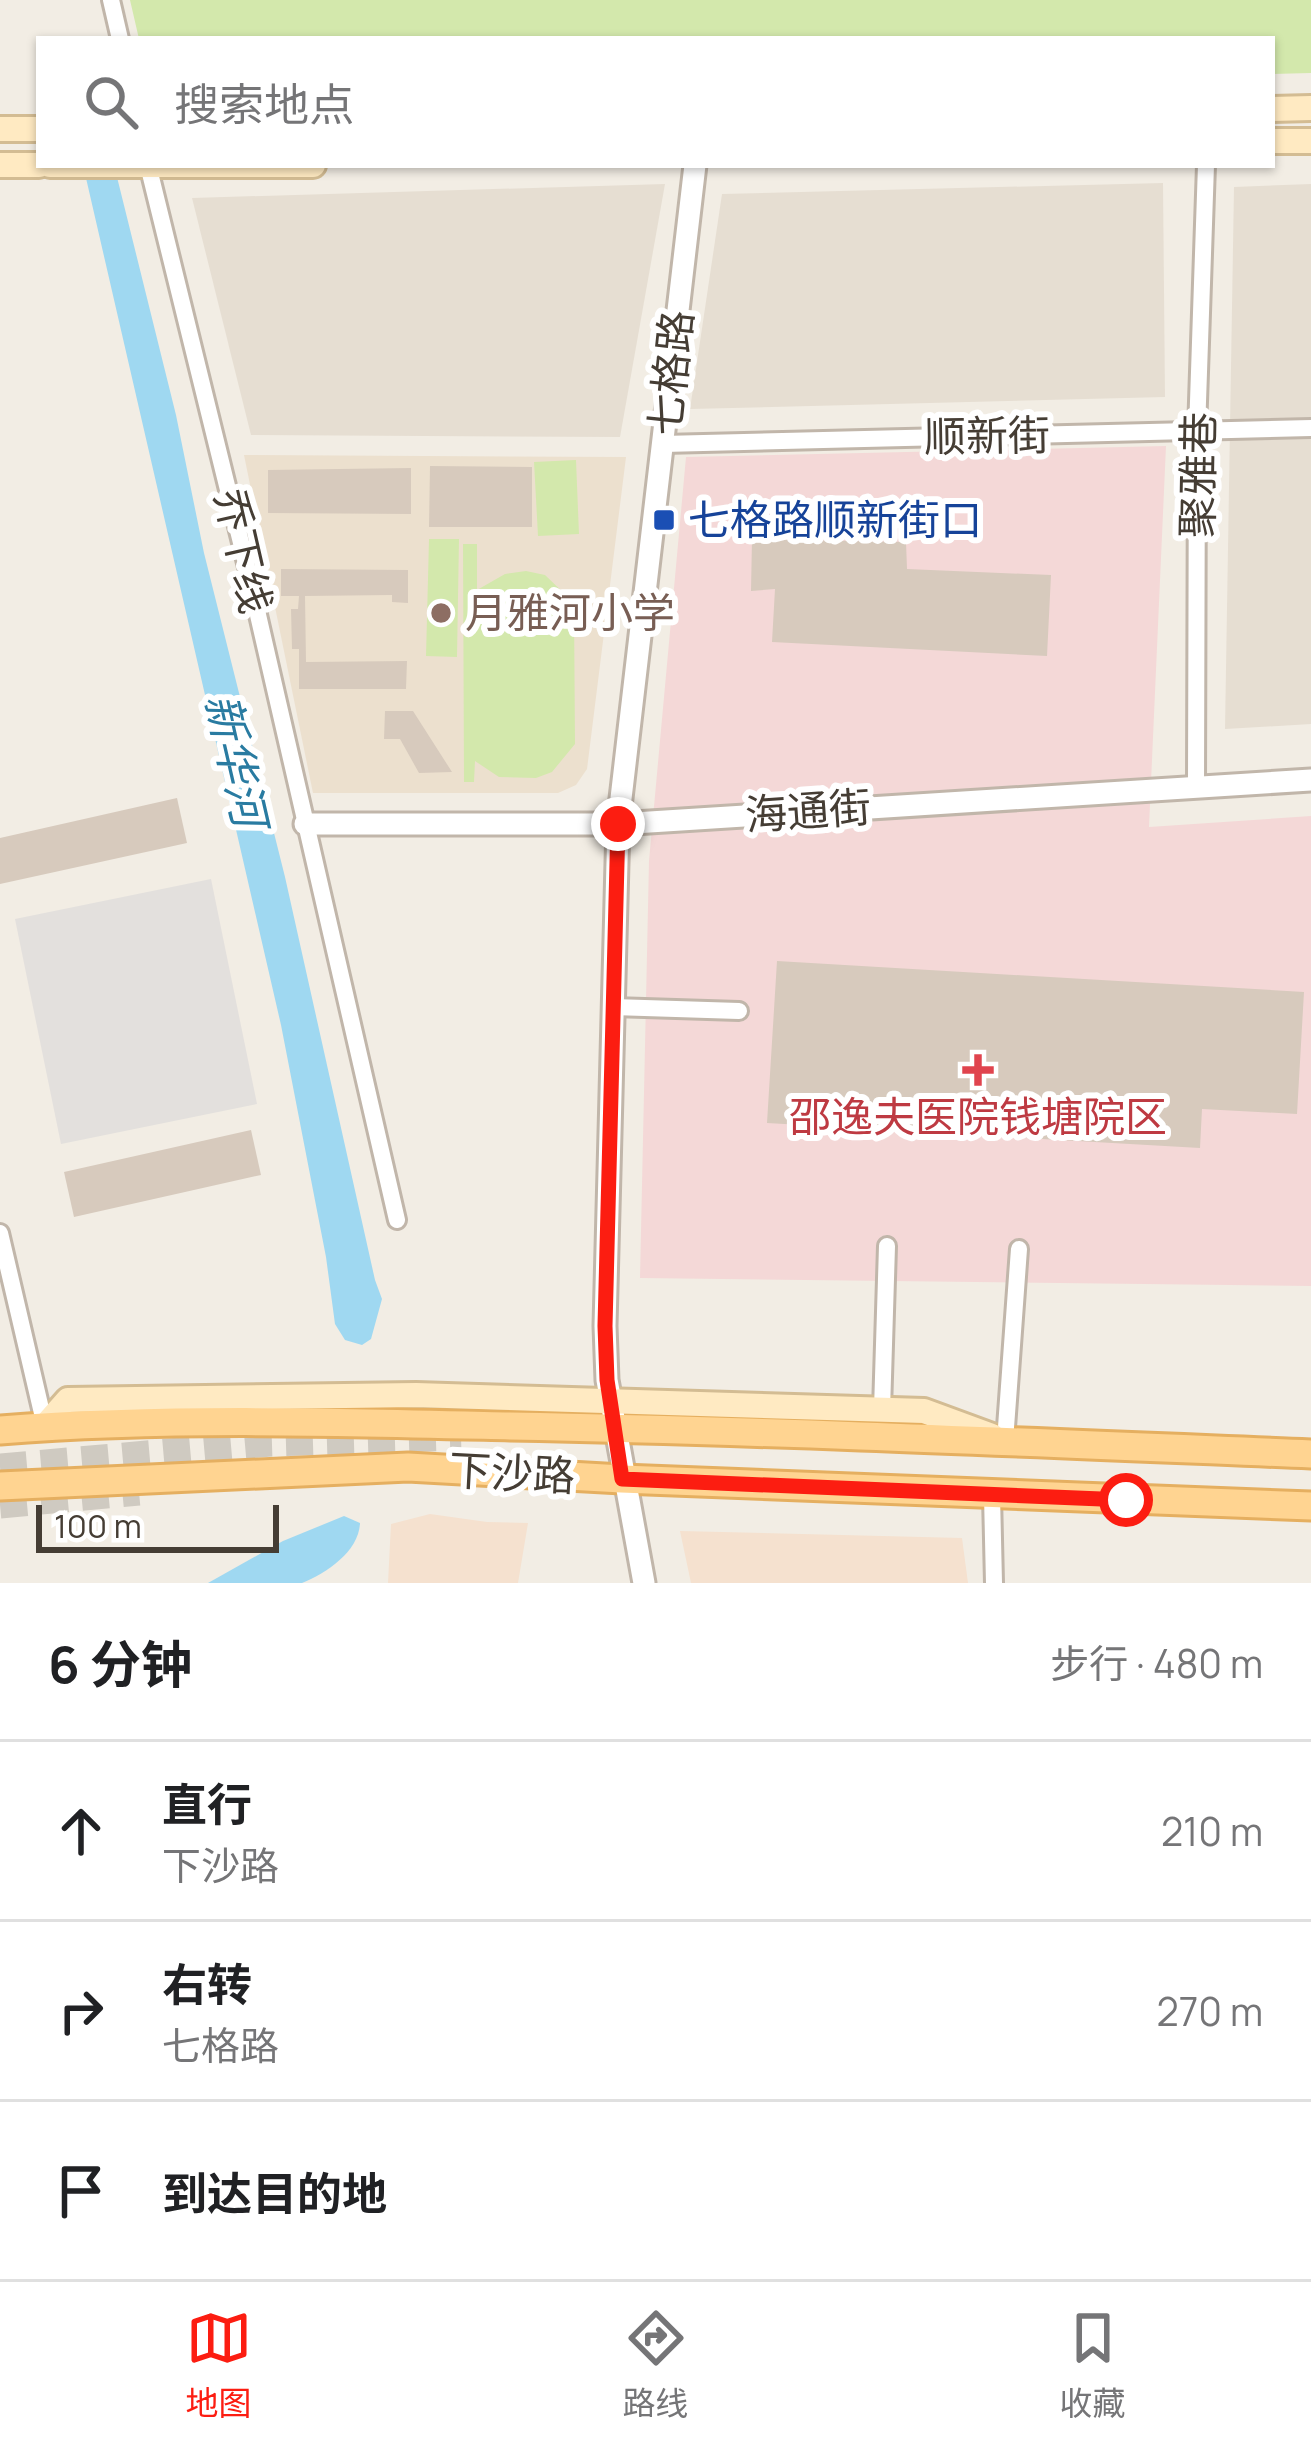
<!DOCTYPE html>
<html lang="zh">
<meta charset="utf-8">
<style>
body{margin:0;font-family:Manrope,"Noto Sans SC",sans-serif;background:#f2f2f2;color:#202124}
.scale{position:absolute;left:36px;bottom:30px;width:243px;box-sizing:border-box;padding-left:12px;border:6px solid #453d34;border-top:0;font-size:33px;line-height:42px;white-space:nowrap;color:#453d34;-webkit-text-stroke:9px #fff;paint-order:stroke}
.stop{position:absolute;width:36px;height:36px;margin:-27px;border:9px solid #fc1d11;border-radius:50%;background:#fff}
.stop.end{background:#fc1d11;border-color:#fff;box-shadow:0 3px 12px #0008}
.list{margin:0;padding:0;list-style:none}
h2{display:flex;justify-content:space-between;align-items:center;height:156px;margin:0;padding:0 48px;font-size:51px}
h2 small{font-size:39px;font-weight:400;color:#757577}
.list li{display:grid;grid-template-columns:78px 1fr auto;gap:36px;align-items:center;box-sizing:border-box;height:180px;padding:0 48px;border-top:3px solid #e0e0e0}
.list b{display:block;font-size:45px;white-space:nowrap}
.list p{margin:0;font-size:39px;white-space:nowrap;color:#757577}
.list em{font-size:39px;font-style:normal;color:#757577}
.icon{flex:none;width:66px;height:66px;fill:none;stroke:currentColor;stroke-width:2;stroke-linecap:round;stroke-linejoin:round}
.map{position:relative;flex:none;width:1311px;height:1583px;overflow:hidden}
.search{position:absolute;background:#fff;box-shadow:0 3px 9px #0004;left:36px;right:36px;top:36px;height:132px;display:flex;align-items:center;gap:30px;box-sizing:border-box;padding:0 42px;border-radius:0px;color:#757577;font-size:45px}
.sheet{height:696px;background:#fff}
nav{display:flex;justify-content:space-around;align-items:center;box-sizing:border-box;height:168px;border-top:3px solid #e0e0e0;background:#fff;font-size:33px;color:#757577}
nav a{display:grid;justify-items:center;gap:6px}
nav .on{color:#fc1d11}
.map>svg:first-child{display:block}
.residential{fill:#e6ded2}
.commercial{fill:#f5e1cf}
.education{fill:#ece0ce}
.medical{fill:#f4d8d7}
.green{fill:#d3e8ac}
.parking{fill:#e3e0dd}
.water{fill:#9fd8f1}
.building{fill:#d7cabd}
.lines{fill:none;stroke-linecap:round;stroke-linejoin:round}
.trunk-tunnel{stroke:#cfcac1;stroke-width:27;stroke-dasharray:27 14;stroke-linecap:butt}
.minor-casing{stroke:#c1b6aa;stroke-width:22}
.tertiary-casing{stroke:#c1b6aa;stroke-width:27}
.secondary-casing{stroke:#d3bc93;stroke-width:30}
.primary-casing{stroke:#e5af60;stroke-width:33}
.minor{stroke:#fff;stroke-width:16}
.tertiary{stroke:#fff;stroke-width:21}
.secondary{stroke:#ffeac2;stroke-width:24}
.primary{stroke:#ffd491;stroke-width:27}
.route{stroke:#fc1d11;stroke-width:15}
.transit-dot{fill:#1a4fb4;stroke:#fff;stroke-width:4.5}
.education-dot{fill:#8d6e63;stroke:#fff;stroke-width:4.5}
.health-dot{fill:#e0444e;stroke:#fff;stroke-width:4.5}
.labels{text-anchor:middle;stroke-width:12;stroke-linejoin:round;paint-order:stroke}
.street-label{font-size:42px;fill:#453d34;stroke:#fff}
.transit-label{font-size:42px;fill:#164399;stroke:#fff;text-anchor:start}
.education-label{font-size:42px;fill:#785e54;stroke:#fff;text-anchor:start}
.health-label{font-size:42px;fill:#be3a42;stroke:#fff}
.water-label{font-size:45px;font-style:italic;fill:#297ba1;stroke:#fff}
</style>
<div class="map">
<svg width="1311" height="1583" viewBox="0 0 1311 1583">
<rect width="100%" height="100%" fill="#f2ede4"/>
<g class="residential">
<path d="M1163,183L1165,397L690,409L722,194Z"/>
<path d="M665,184L620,437L251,435L192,198Z"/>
<path d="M1311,184V724L1225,729L1234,187Z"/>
</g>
<g class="commercial">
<path d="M430,1514L487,1522L528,1523L518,1583H388L391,1524Z"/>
<path d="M680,1531L962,1538L968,1583H691Z"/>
</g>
<path class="education" d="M244,455L626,457L587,769L576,785L558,793H313Z"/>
<path class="medical" d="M1166,446L1149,827L1311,816V1286L640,1278L649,861L686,457Z"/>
<g class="green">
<path d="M130,0H1311V73L1272,74V39H139Z"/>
<path d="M576,460L579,534L538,536L534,462Z"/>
<path d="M429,539H459L457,657L426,656Z"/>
<path d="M463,544H477V590L505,574L526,571L545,575L569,598L574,608L575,744L552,772L536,778L499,777L475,761L474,782H464Z"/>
</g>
<path class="parking" d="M211,879L257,1104L61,1144L15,919Z"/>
<g class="water">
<path d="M83,165H114L176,415L204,553L285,877L375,1280L382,1299L371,1339L362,1345L345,1340L335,1324L326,1257L281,1025Z"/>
<path d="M344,1516L360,1523C359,1551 327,1573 302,1583H208L283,1541Z"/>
</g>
<g class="building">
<path d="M430,466L532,467V527H429Z"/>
<path d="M411,468V514L268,513V470Z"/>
<path d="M752,539L906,542L907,569L1051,575L1047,656L772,642L775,589L751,591Z"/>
<path d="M281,569L408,570V603L392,602V595L305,596L306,662L407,661L406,689H299V649H292L291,609H298L299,596H281Z"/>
<path d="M385,711H413L452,772L419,773L400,739H384Z"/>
<path d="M177,798L187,843L0,884V838Z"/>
<path d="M777,961L1304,992L1297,1114L1202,1109L1200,1148L767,1123Z"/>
<path d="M251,1130L261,1175L74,1217L64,1172Z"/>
</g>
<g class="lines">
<g class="trunk-tunnel">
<path d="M0,1467L271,1443L461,1437"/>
<path d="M0,1505L139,1492"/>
</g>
<defs>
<g id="minor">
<path d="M111,0L120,39"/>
<path d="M148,165L247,567L397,1220"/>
<path d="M663,444L1311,428"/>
<path d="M1196,784L1197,431L1206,165"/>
<path d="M613,1007L739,1011"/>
<path d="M0,1233L45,1426"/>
<path d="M882,1410L887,1246"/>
<path d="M1005,1441L1019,1249"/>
<path d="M992,1495L994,1583"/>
</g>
<g id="tertiary">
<path d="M305,824H618L1311,780"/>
<path d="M644,1583L607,1380L605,1326L618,824L695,165"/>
</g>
<g id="secondary">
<path d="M1272,109L1311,108"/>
<path d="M0,129H39"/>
<path d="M1272,141H1311"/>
<path d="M0,165H39"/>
<path d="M50,165H313"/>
<path d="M45,1426L68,1400L416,1395L924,1411L992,1436"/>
</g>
<g id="primary">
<path d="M0,1430C169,1417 340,1422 510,1426C777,1431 1044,1443 1311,1454"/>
<path d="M0,1486L408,1467L622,1479L1311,1506"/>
</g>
</defs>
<use href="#minor" class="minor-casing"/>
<use href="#tertiary" class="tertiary-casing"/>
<use href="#secondary" class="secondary-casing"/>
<use href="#primary" class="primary-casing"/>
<use href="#minor" class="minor"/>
<use href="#tertiary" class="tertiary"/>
<use href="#secondary" class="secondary"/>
<use href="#primary" class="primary"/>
</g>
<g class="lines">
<path class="route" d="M618,824L605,1326L607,1380L622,1479L1126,1500"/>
</g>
<rect class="transit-dot" x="652" y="508" width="24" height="24" rx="6"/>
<circle class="education-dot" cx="441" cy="613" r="12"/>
<path class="health-dot" d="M972 1052h12v12h12v12h-12v12h-12v-12h-12v-12h12z"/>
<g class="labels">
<g class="street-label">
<text transform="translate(671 373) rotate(-84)" y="15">七格路</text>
<text transform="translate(987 436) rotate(-1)" y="15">顺新街</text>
<text transform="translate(1198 475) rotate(-89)" y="15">聚雅巷</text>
<text transform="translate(243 551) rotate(77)" y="15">乔下线</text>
<text transform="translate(808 811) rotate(-4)" y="15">海通街</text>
<text transform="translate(512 1473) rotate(3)" y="15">下沙路</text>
</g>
<g class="transit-label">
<text x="688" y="535">七格路顺新街口</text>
</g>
<g class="education-label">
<text x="465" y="628">月雅河小学</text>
</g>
<g class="health-label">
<text x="978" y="1132">邵逸夫医院钱塘院区</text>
</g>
<g class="water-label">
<text transform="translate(236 760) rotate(77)" y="16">新华河</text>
</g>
</g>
</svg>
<div class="scale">100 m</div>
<div class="stop" style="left:1126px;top:1500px"></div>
<div class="stop end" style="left:618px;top:824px"></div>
<div class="search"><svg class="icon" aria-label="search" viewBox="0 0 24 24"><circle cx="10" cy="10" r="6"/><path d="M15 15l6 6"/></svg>搜索地点</div>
</div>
<section class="sheet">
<h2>6 分钟<small>步行 · 480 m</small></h2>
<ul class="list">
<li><svg class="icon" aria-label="ahead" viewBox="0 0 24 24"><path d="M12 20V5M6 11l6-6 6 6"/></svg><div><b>直行</b><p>下沙路</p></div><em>210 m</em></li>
<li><svg class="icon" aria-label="right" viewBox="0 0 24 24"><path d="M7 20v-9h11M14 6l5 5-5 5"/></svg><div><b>右转</b><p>七格路</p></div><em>270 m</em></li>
<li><svg class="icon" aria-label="arrive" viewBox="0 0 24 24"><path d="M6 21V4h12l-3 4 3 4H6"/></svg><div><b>到达目的地</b></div></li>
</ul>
</section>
<nav>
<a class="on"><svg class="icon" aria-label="map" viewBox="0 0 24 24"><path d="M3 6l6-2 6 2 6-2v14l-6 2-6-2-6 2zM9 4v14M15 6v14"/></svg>地图</a>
<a><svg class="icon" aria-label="directions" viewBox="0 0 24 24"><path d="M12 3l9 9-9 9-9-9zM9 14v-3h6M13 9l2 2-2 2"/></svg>路线</a>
<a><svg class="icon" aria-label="saved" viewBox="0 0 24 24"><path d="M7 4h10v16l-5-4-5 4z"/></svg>收藏</a>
</nav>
